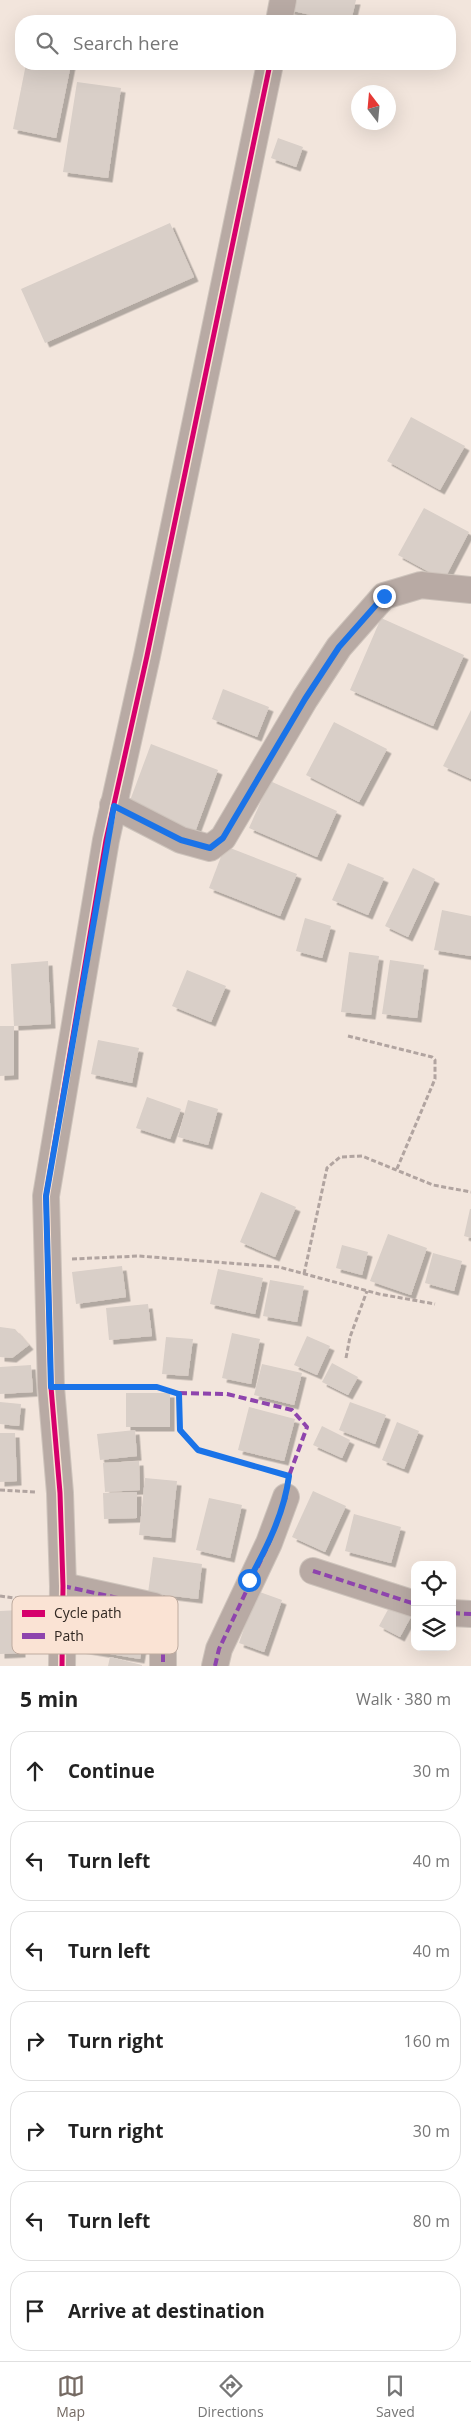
<!DOCTYPE html>
<meta charset="utf-8">
<style>
body{margin:0;font-family:"Open Sans",sans-serif;background:#f6f6f6;color:#222}
.controls{position:absolute;right:15px;bottom:15px;display:grid;overflow:hidden;border-radius:10px;box-shadow:0 5px 20px #0002}
.controls button{width:45px;height:45px;display:grid;place-items:center;padding:0;border:0;border-bottom:1px solid #e0e0e0;background:#fff;color:#222;font:25px sans-serif}
.compass{position:absolute;left:351px;top:85px;width:45px;height:45px;border-radius:50%;background:#fff;box-shadow:0 5px 20px #0002;rotate:344deg}
.stop{position:absolute;width:15px;height:15px;margin:-11px;border:4px solid #1a73e8;border-radius:50%;background:#fff}
.stop.end{background:#1a73e8;border-color:#fff;box-shadow:0 1px 5px #0008}
.list{margin:0;padding:0;list-style:none}
h2{display:flex;justify-content:space-between;align-items:center;height:65px;margin:0;padding:0 20px;font-size:21px}
h2 small{font-size:16px;font-weight:400;color:#767676}
.list li{display:grid;grid-template-columns:32px 1fr auto;gap:15px;align-items:center;box-sizing:border-box;height:80px;margin:0 10px 10px;padding:0 10px;border:1px solid #e0e0e0;border-radius:20px}
.list b{display:block;font-size:19px;white-space:nowrap}
.list em{font-size:16px;font-style:normal;color:#767676}
.icon{flex:none;width:28px;height:28px;fill:none;stroke:currentColor;stroke-width:2;stroke-linecap:round;stroke-linejoin:round}
.map{position:relative;flex:none;width:471px;height:1666px;overflow:hidden}
.search{position:absolute;background:#fff;box-shadow:0 5px 20px #0002;left:15px;right:15px;top:15px;height:55px;display:flex;align-items:center;gap:12px;box-sizing:border-box;padding:0 18px;border-radius:20px;color:#767676;font-size:19px}
.sheet{height:695px;background:#fff}
nav{display:flex;justify-content:space-around;align-items:center;box-sizing:border-box;height:70px;border-top:1px solid #e0e0e0;background:#fff;font-size:14px;color:#767676}
nav a{display:grid;justify-items:center;gap:2px}
nav .on{color:#756a63}
.map>svg:first-child{display:block}
.building{fill:#d9cfc8;filter:url(#shadow)}
.lines{fill:none;stroke-linecap:round;stroke-linejoin:round}
.minor-casing{stroke:#cec4bc;stroke-width:28}
.path{stroke:#b1a4a0;stroke-width:3;stroke-dasharray:5 2.5;stroke-linecap:butt}
.minor{stroke:#b8aaa4;stroke-width:26}
.quiet{stroke:#8e44ad;stroke-width:4;stroke-dasharray:8 4;stroke-linecap:butt}
.cycleway-casing{stroke:#fae3d4;stroke-width:8}
.cycleway{stroke:#d6006c;stroke-width:5}
.route{stroke:#1a73e8;stroke-width:6}
.key{fill:#fae3d4;stroke:#beab9f;stroke-width:1}
.key-label{font-size:14px;fill:#312822}
</style>
<div class="map">
<svg width="471" height="1666" viewBox="0 0 471 1666">
<defs>
<filter id="shadow"><feDropShadow dx="4.5" dy="4.5" stdDeviation="0" flood-color="#0004"/></filter>
</defs>
<rect width="100%" height="100%" fill="#f2e5dc"/>
<g class="building">
<path d="M292,0H356L351,21H337L289,10Z"/>
<path d="M26,64H71L56,138L13,129Z"/>
<path d="M77,82L121,88L108,178L63,172Z"/>
<path d="M278,138L303,147L296,167L271,158Z"/>
<path d="M170,223L194,277L45,343L21,289Z"/>
<path d="M411,417L465,446L440,490L387,461Z"/>
<path d="M424,508L469,532L444,580L398,555Z"/>
<path d="M381,618L464,655L433,726L350,690Z"/>
<path d="M223,689L269,707L257,737L212,719Z"/>
<path d="M471,710V779L443,766Z"/>
<path d="M334,722L387,749L359,802L306,775Z"/>
<path d="M151,744L218,770L195,832L128,806Z"/>
<path d="M270,781L337,811L317,857L249,828Z"/>
<path d="M225,846L297,874L280,916L209,888Z"/>
<path d="M348,863L384,878L368,915L332,900Z"/>
<path d="M413,868L435,879L408,937L385,926Z"/>
<path d="M442,910L471,916V956L434,950Z"/>
<path d="M305,918L331,926L322,958L296,951Z"/>
<path d="M349,952L379,956L371,1015L341,1012Z"/>
<path d="M390,960L424,965L417,1018L382,1014Z"/>
<path d="M48,961L51,1024L14,1026L11,964Z"/>
<path d="M187,970L226,986L211,1022L172,1006Z"/>
<path d="M0,1026H14V1075L0,1076Z"/>
<path d="M98,1040L139,1048L132,1083L91,1074Z"/>
<path d="M147,1097L181,1109L170,1139L136,1128Z"/>
<path d="M188,1100L218,1109L208,1145L178,1137Z"/>
<path d="M261,1192L296,1207L275,1257L240,1242Z"/>
<path d="M470,1209H471V1238L464,1236Z"/>
<path d="M388,1234L427,1248L411,1295L370,1281Z"/>
<path d="M342,1245L368,1252L362,1275L336,1268Z"/>
<path d="M433,1253L462,1261L454,1291L425,1283Z"/>
<path d="M122,1266L126,1297L76,1304L72,1272Z"/>
<path d="M218,1269L263,1278L255,1314L210,1304Z"/>
<path d="M270,1280L304,1286L297,1322L263,1316Z"/>
<path d="M148,1304L152,1336L109,1340L106,1308Z"/>
<path d="M0,1327L15,1329L29,1345L12,1358L0,1357Z"/>
<path d="M232,1333L260,1339L251,1384L222,1378Z"/>
<path d="M307,1336L330,1346L317,1375L294,1365Z"/>
<path d="M166,1337L193,1339L188,1376L162,1374Z"/>
<path d="M332,1363L358,1377L348,1395L322,1382Z"/>
<path d="M262,1364L302,1373L294,1405L254,1395Z"/>
<path d="M31,1365L33,1392L0,1394V1367Z"/>
<rect x="126" y="1393" width="44" height="34"/>
<path d="M0,1402L21,1404L19,1426L0,1424Z"/>
<path d="M350,1402L386,1415L375,1444L339,1430Z"/>
<path d="M249,1407L295,1419L284,1461L238,1450Z"/>
<path d="M397,1422L419,1431L404,1469L382,1460Z"/>
<path d="M322,1426L350,1440L342,1458L313,1445Z"/>
<path d="M135,1430L137,1456L100,1460L97,1434Z"/>
<path d="M0,1433H15L17,1481L0,1482Z"/>
<path d="M139,1461L140,1490L105,1492L103,1463Z"/>
<path d="M145,1478L177,1481L171,1538L139,1535Z"/>
<path d="M313,1491L346,1506L325,1552L292,1537Z"/>
<path d="M137,1492V1518L104,1519L103,1493Z"/>
<path d="M209,1498L242,1505L230,1558L196,1550Z"/>
<path d="M354,1514L401,1527L391,1563L345,1551Z"/>
<path d="M153,1557L202,1564L198,1599L148,1593Z"/>
<path d="M257,1591L282,1600L264,1652L239,1643Z"/>
<path d="M391,1604L412,1615L400,1637L379,1626Z"/>
<path d="M88,1609L147,1618L140,1659L81,1649Z"/>
<path d="M20,1610L21,1653L0,1654V1611Z"/>
<path d="M110,1657L142,1665V1666H108Z"/>
</g>
<g class="lines">
<defs>
<g id="minor">
<path d="M279,21L283,0"/>
<path d="M113,805L181,840L210,848L223,838L305,699L339,647L384,596L421,585L471,590"/>
<path d="M313,1571L415,1604"/>
<path d="M63,1586L154,1606L163,1619V1666"/>
<path d="M452,1613L471,1614"/>
<path d="M62,1666L63,1586L60,1493L51,1387L46,1196L106,840L147,656L270,64"/>
<path d="M215,1666L219,1649L269,1543L286,1497"/>
</g>
</defs>
<use href="#minor" class="minor-casing"/>
<g class="path">
<path d="M348,1036L432,1057L435,1060V1079L396,1171"/>
<path d="M72,1259L139,1256L279,1267L379,1294L435,1304"/>
<path d="M304,1274L327,1168L340,1157L362,1156L433,1185L471,1192"/>
<path d="M346,1358L350,1337L367,1291"/>
<path d="M74,1387H157L179,1393L180,1430L198,1450L278,1473"/>
<path d="M0,1490L35,1492"/>
<path d="M0,1596L37,1601"/>
</g>
<use href="#minor" class="minor"/>
<g class="quiet">
<path d="M179,1393L227,1394L292,1410L307,1427L289,1476"/>
<path d="M313,1571L415,1604"/>
<path d="M63,1586L154,1606L163,1619V1666"/>
<path d="M452,1613L471,1614"/>
<path d="M215,1666L219,1649L269,1543L286,1497"/>
</g>
<defs>
<path id="cycleway" d="M62,1666L63,1586L60,1493L51,1387L46,1196L106,840L147,656L270,64"/>
</defs>
<use href="#cycleway" class="cycleway-casing"/>
<use href="#cycleway" class="cycleway"/>
</g>
<g class="lines">
<path class="route" d="M249,1580C267,1547 284,1514 289,1476L198,1450L180,1430L179,1394L157,1387H51L46,1196L114,806L181,840L210,848L223,838L305,699L339,647L384,596"/>
</g>
<rect x="12" y="1596" width="166" height="58" rx="8" class="key"/>
<rect x="22" y="1610" width="23" height="7" fill="#d6006c"/>
<rect x="22" y="1633" width="23" height="6" fill="#8e44ad"/>
<g class="key-label">
<text x="54" y="1618">Cycle path</text>
<text x="54" y="1641">Path</text>
</g>
</svg>
<div class="controls">
<button><svg class="icon" aria-label="locate" viewBox="0 0 24 24"><circle cx="12" cy="12" r="6"/><path d="M12 2v4M12 18v4M2 12h4M18 12h4"/></svg></button>
<button><svg class="icon" aria-label="layers" viewBox="0 0 24 24"><path d="M12 4l9 5-9 5-9-5zM3 14l9 5 9-5"/></svg></button>
</div>
<svg class="compass" viewBox="-18 -18 36 36"><path d="M0-13l5 13h-10z" fill="#e53935"/><path d="M0 13l5-13h-10z" fill="#767676"/></svg>
<div class="stop" style="left:249px;top:1580px"></div>
<div class="stop end" style="left:384px;top:596px"></div>
<div class="search"><svg class="icon" aria-label="search" viewBox="0 0 24 24"><circle cx="10" cy="10" r="6"/><path d="M15 15l6 6"/></svg>Search here</div>
</div>
<section class="sheet">
<h2>5 min<small>Walk · 380 m</small></h2>
<ul class="list">
<li><svg class="icon" aria-label="ahead" viewBox="0 0 24 24"><path d="M12 20V5M6 11l6-6 6 6"/></svg><div><b>Continue</b></div><em>30 m</em></li>
<li><svg class="icon" aria-label="left" viewBox="0 0 24 24"><path d="M17 20v-9H6M10 6l-5 5 5 5"/></svg><div><b>Turn left</b></div><em>40 m</em></li>
<li><svg class="icon" aria-label="left" viewBox="0 0 24 24"><path d="M17 20v-9H6M10 6l-5 5 5 5"/></svg><div><b>Turn left</b></div><em>40 m</em></li>
<li><svg class="icon" aria-label="right" viewBox="0 0 24 24"><path d="M7 20v-9h11M14 6l5 5-5 5"/></svg><div><b>Turn right</b></div><em>160 m</em></li>
<li><svg class="icon" aria-label="right" viewBox="0 0 24 24"><path d="M7 20v-9h11M14 6l5 5-5 5"/></svg><div><b>Turn right</b></div><em>30 m</em></li>
<li><svg class="icon" aria-label="left" viewBox="0 0 24 24"><path d="M17 20v-9H6M10 6l-5 5 5 5"/></svg><div><b>Turn left</b></div><em>80 m</em></li>
<li><svg class="icon" aria-label="arrive" viewBox="0 0 24 24"><path d="M6 21V4h12l-3 4 3 4H6"/></svg><div><b>Arrive at destination</b></div></li>
</ul>
</section>
<nav>
<a class="on"><svg class="icon" aria-label="map" viewBox="0 0 24 24"><path d="M3 6l6-2 6 2 6-2v14l-6 2-6-2-6 2zM9 4v14M15 6v14"/></svg>Map</a>
<a><svg class="icon" aria-label="directions" viewBox="0 0 24 24"><path d="M12 3l9 9-9 9-9-9zM9 14v-3h6M13 9l2 2-2 2"/></svg>Directions</a>
<a><svg class="icon" aria-label="saved" viewBox="0 0 24 24"><path d="M7 4h10v16l-5-4-5 4z"/></svg>Saved</a>
</nav>
